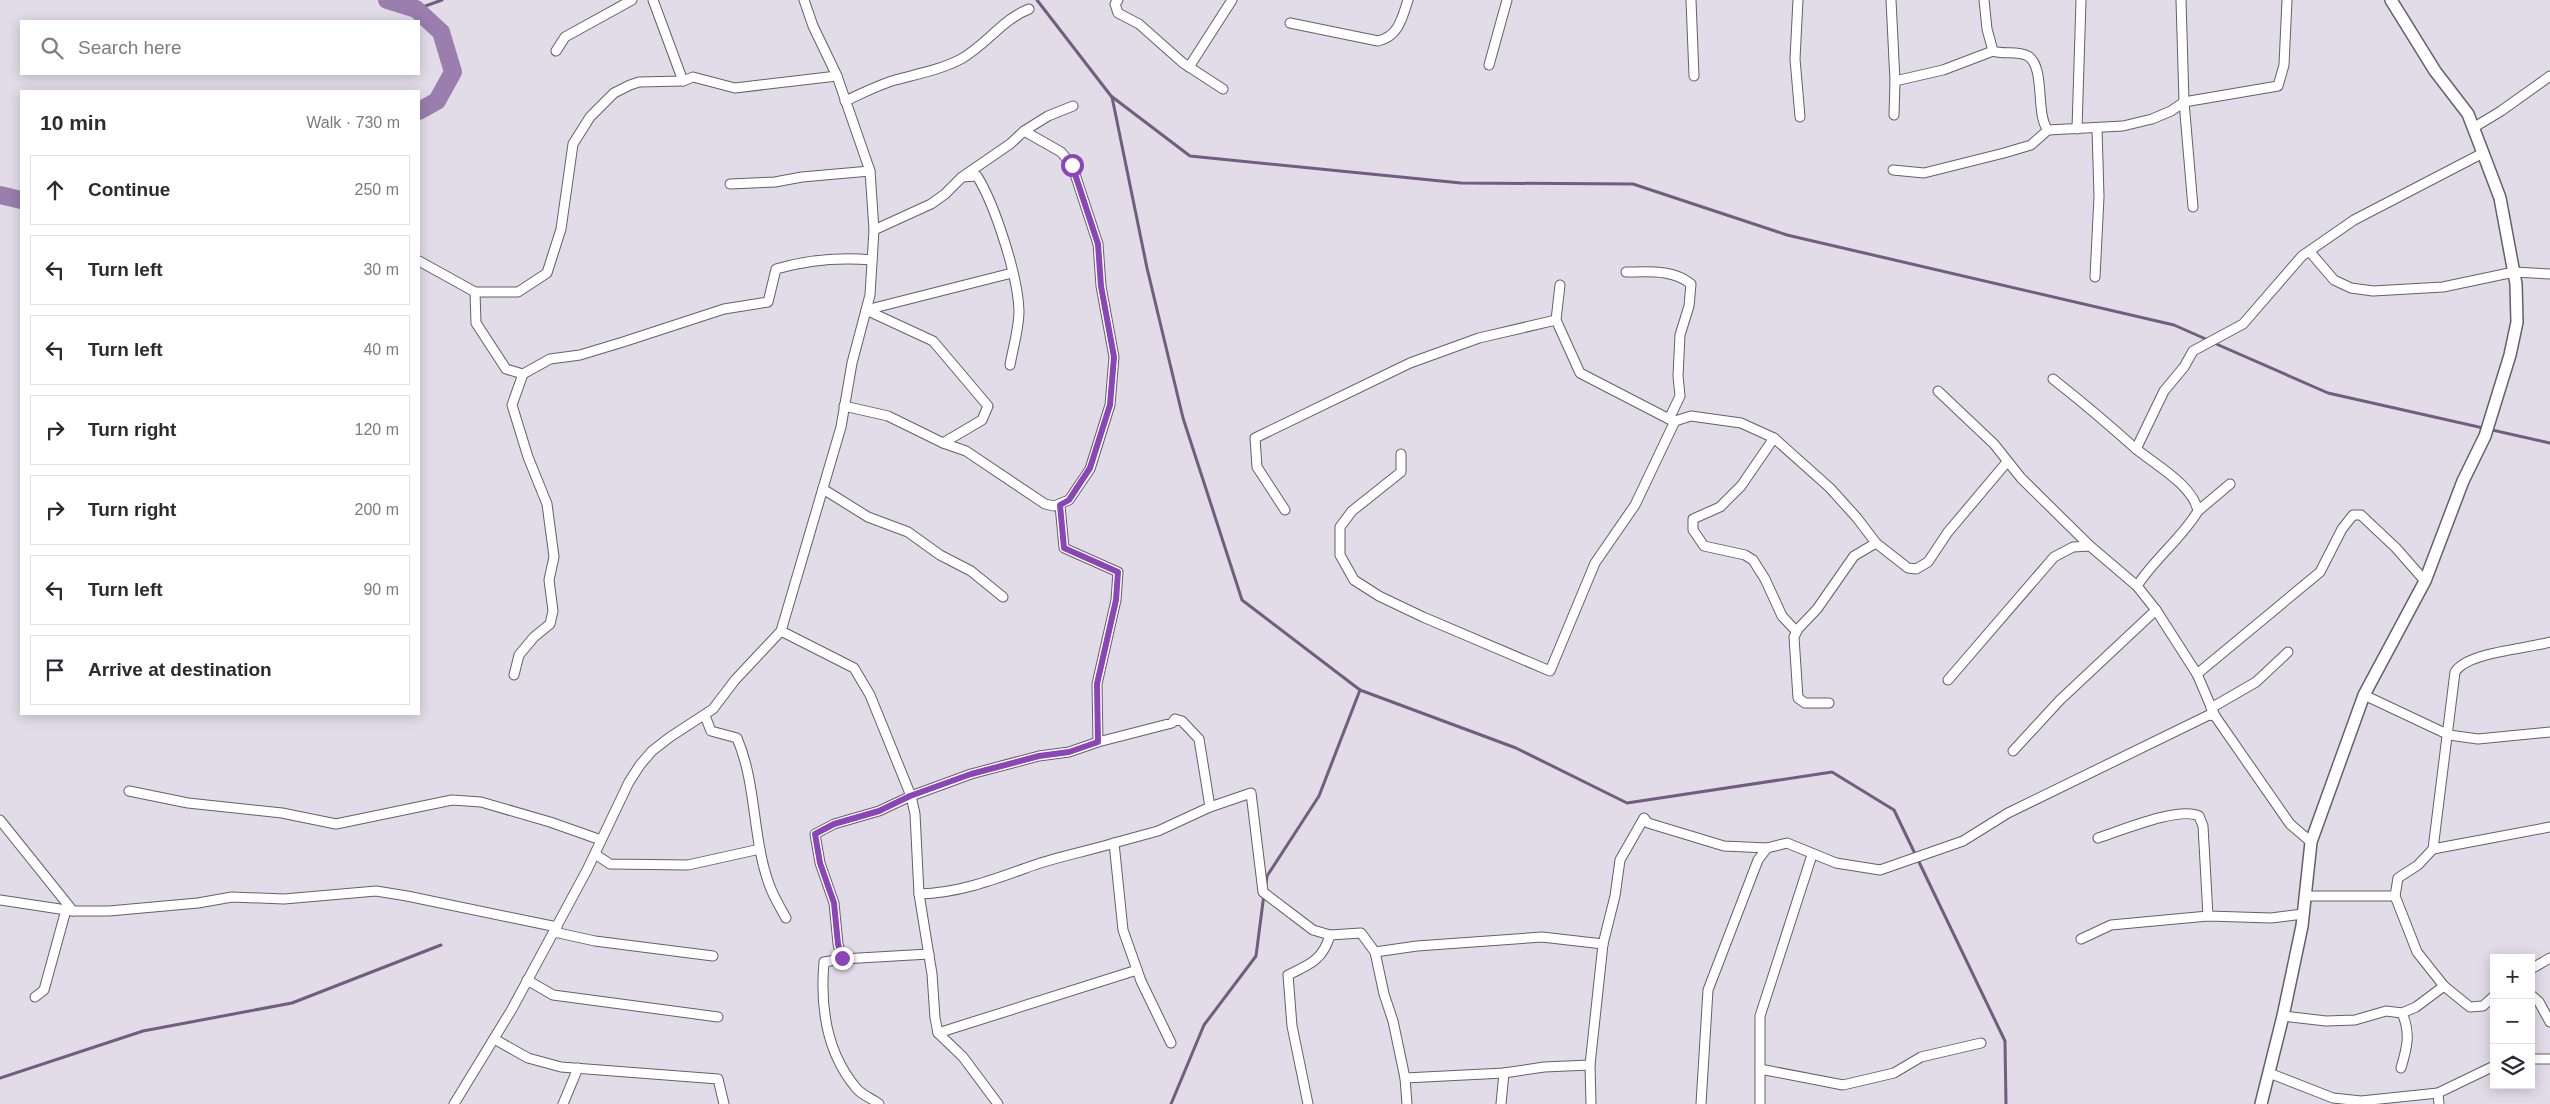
<!DOCTYPE html>
<meta charset="utf-8">
<style>
body{margin:0;font-family:Helvetica,sans-serif;background:#f7f7f7;color:#2b2b33}
.controls{position:absolute;right:15px;bottom:15px;display:grid;overflow:hidden;border-radius:0px;box-shadow:0 2px 12px #0003}
.controls button{width:45px;height:45px;display:grid;place-items:center;padding:0;border:0;border-bottom:1px solid #e1e1e2;background:#fff;color:#2b2b33;font:25px sans-serif}
.stop{position:absolute;width:15px;height:15px;margin:-11px;border:4px solid #8b45b8;border-radius:50%;background:#fff}
.stop.end{background:#8b45b8;border-color:#fff;box-shadow:0 1px 5px #0008}
.list{margin:0;padding:0;list-style:none}
h2{display:flex;justify-content:space-between;align-items:center;height:65px;margin:0;padding:0 20px;font-size:21px}
h2 small{font-size:16px;font-weight:400;color:#7c7c81}
.list li{display:grid;grid-template-columns:32px 1fr auto;gap:15px;align-items:center;box-sizing:border-box;height:70px;margin:0 10px 10px;padding:0 10px;border:1px solid #e1e1e2;border-radius:0px}
.list b{display:block;font-size:19px;white-space:nowrap}
.list em{font-size:16px;font-style:normal;color:#7c7c81}
.icon{flex:none;width:28px;height:28px;fill:none;stroke:currentColor;stroke-width:2;stroke-linecap:round;stroke-linejoin:round}
.map{position:relative;flex:none;width:2550px;height:1104px;overflow:hidden}
.search{position:absolute;background:#fff;box-shadow:0 2px 12px #0003;left:20px;top:20px;width:400px;height:55px;display:flex;align-items:center;gap:12px;box-sizing:border-box;padding:0 18px;border-radius:0px;color:#7c7c81;font-size:19px}
.panel{position:absolute;background:#fff;box-shadow:0 2px 12px #0003;left:20px;top:90px;width:400px;height:625px;border-radius:0px}
.map>svg:first-child{display:block}
.lines{fill:none;stroke-linecap:round;stroke-linejoin:round}
.stream{stroke:#705d80;stroke-width:3}
.river{stroke:#997eae;stroke-width:18}
.minor-casing{stroke:#665f6b;stroke-width:11}
.tertiary-casing{stroke:#665f6b;stroke-width:14}
.minor{stroke:#fff;stroke-width:9}
.tertiary{stroke:#fff;stroke-width:11}
.route{stroke:#8b45b8;stroke-width:6}
</style>
<div class="map">
<svg width="2550" height="1104" viewBox="0 0 2550 1104">
<rect width="100%" height="100%" fill="#e2dbe8"/>
<g class="lines">
<g class="stream">
<path d="M1037,0L1111,96L1190,156L1461,183L1633,184L1787,235L2174,325L2208,340"/>
<path d="M417,9L442,0"/>
<path d="M1112,97L1147,268L1183,418L1242,600L1360,690L1516,748L1627,803L1832,772L1894,810L2005,1041L2006,1104"/>
<path d="M2214,343L2328,393L2550,443"/>
<path d="M1266,883L1267,876L1319,796L1360,690"/>
<path d="M0,1078L143,1031L292,1003L441,945"/>
<path d="M1171,1104L1204,1025L1256,956L1264,894"/>
</g>
<g class="river">
<path d="M387,0L416,9L441,32L453,72L437,101L419,111"/>
<path d="M0,195L21,200"/>
</g>
<defs>
<g id="minor">
<path d="M653,0L683,81"/>
<path d="M1118,0L1115,4L1118,13L1139,24L1183,63L1223,89"/>
<path d="M1691,0L1694,76"/>
<path d="M1798,0L1795,59L1800,117"/>
<path d="M1891,0L1895,81L1943,70L1993,51"/>
<path d="M1984,0L1987,29L1993,51C2004,55 2017,50 2028,56C2046,68 2035,115 2048,130"/>
<path d="M2181,0L2184,102L2193,207"/>
<path d="M1290,23L1378,41C1399,36 1402,18 1408,0"/>
<path d="M556,51L565,37L632,0"/>
<path d="M1489,65L1507,0"/>
<path d="M1189,67L1232,0"/>
<path d="M845,101C861,94 878,85 895,80C917,74 940,70 961,59C986,45 1003,19 1029,9"/>
<path d="M1894,115L1895,81"/>
<path d="M2473,128L2501,111L2550,76"/>
<path d="M2077,129L2081,0"/>
<path d="M2048,130L2123,126L2152,119L2171,111L2184,102L2278,86L2284,65L2287,0"/>
<path d="M1893,170L1924,173L2004,153L2031,145L2048,130"/>
<path d="M962,177L977,176C995,205 1018,276 1019,311C1019,328 1013,348 1010,365"/>
<path d="M730,184L775,182L802,177L870,171"/>
<path d="M874,230L931,204L945,194L962,177L1010,144L1024,131L1048,116L1073,106"/>
<path d="M2310,252L2334,280L2351,288L2373,291L2443,287L2514,272L2550,274"/>
<path d="M419,261L475,292H518L547,273L561,229L573,144L590,117L614,93L630,85L639,82L683,81L693,77L735,88L837,76"/>
<path d="M1626,272C1648,272 1673,269 1691,284L1689,306L1680,335L1678,376L1680,396L1669,419L1675,421L1691,416L1741,423L1774,438L1830,488L1857,518L1876,543"/>
<path d="M2095,277L2099,197L2097,128"/>
<path d="M1560,285L1556,320L1580,373L1669,419"/>
<path d="M475,292L476,323L506,369L523,374L550,359L580,355L623,342L724,309L768,302L776,269C807,260 839,257 872,260"/>
<path d="M2053,379C2081,401 2108,424 2135,448C2154,464 2193,485 2198,511C2182,538 2155,558 2137,586"/>
<path d="M1938,391L1994,444L2021,478L2090,546L2137,586L2156,610L2197,674L2215,716"/>
<path d="M844,406L888,416L943,443L966,451L1045,504L1054,506L1069,500L1090,469L1110,405L1114,357L1101,286L1098,244L1072,165L1061,152L1024,131"/>
<path d="M1774,438L1741,486L1720,507L1693,519V530L1704,546L1745,555L1753,560L1765,579L1782,616L1796,631"/>
<path d="M943,443L982,420L988,406L933,341L866,310L1012,273"/>
<path d="M2136,449L2164,391L2184,367L2193,351L2243,324L2302,256L2354,220L2483,153"/>
<path d="M1401,454V472L1352,511L1340,527V555L1354,580L1379,596L1423,617L1550,671L1595,563L1635,505L1675,421"/>
<path d="M823,489L868,517L908,532L940,555L971,571L1003,597"/>
<path d="M1060,505L1064,548L1118,572L1116,600L1097,684L1098,742"/>
<path d="M1285,510L1257,467L1255,438L1410,363L1479,338L1556,320"/>
<path d="M2198,511L2230,484"/>
<path d="M781,631L854,668L870,695L911,796L915,814L919,894L932,974L935,1018L938,1033L963,1057L998,1104"/>
<path d="M2197,674L2320,572L2342,529L2353,515H2361L2396,548L2425,581"/>
<path d="M514,675L519,655L534,637L550,624L553,611L549,580L554,557L547,504L528,457L512,405L523,374"/>
<path d="M1948,680L2054,557L2073,547L2090,546"/>
<path d="M2364,695L2449,735L2478,739L2550,732"/>
<path d="M1829,703H1805L1798,698L1794,637L1798,629L1817,609L1854,556L1876,543L1908,568L1916,569L1928,562L1948,532L2007,462"/>
<path d="M2211,708L2256,682L2288,652"/>
<path d="M705,716L711,731L737,738C757,785 752,837 769,884C773,896 780,907 786,918"/>
<path d="M2013,751L2060,700L2156,610"/>
<path d="M129,791L188,803L282,813L336,824L452,800L481,802L550,822L601,840"/>
<path d="M0,820L73,911"/>
<path d="M2098,838C2120,831 2179,806 2199,816L2203,826L2208,916"/>
<path d="M1114,843L1158,831L1210,807L1251,793L1263,892L1313,930L1330,935L1361,933L1375,952L1384,994L1393,1021L1405,1078L1407,1104"/>
<path d="M2433,849L2550,827"/>
<path d="M595,854L610,864L688,865L760,849"/>
<path d="M919,894C957,893 990,881 1026,868C1054,857 1085,852 1114,843L1123,930L1141,981L1171,1043"/>
<path d="M2305,896H2395L2398,878L2418,865L2433,849L2455,672C2467,652 2527,649 2550,642"/>
<path d="M2395,896L2417,952L2444,986L2470,1007L2483,1006L2494,996"/>
<path d="M0,900L73,911H109L198,903L232,897L284,899L376,891L407,896L557,927"/>
<path d="M554,932L595,941L713,956"/>
<path d="M2081,939L2111,925L2208,916L2271,918L2303,914"/>
<path d="M1375,952L1417,946L1542,937L1603,944"/>
<path d="M929,954L842,959L838,944L834,903L820,863L815,834L834,824L879,811L911,796L971,774L1039,756L1069,752L1098,742L1172,723L1175,719L1182,721L1199,739L1210,807"/>
<path d="M842,959L824,962C820,1007 827,1054 857,1089C862,1095 873,1099 879,1104"/>
<path d="M2531,969L2550,958"/>
<path d="M527,980L553,995L718,1017"/>
<path d="M2531,995L2539,1002L2550,1022"/>
<path d="M35,997L44,990L66,910"/>
<path d="M2283,1016L2326,1021L2355,1020L2386,1011L2402,1013L2416,1007L2444,986"/>
<path d="M938,1033L1137,970"/>
<path d="M496,1040L528,1058L561,1067L718,1079L724,1104"/>
<path d="M2531,1059H2550"/>
<path d="M2401,1068C2407,1048 2411,1033 2402,1013"/>
<path d="M1760,1069L1843,1085L1894,1073L1921,1057L1981,1043"/>
<path d="M2269,1073L2333,1098L2361,1101L2438,1093L2494,1066"/>
<path d="M1405,1078L1504,1073L1544,1067L1590,1065"/>
<path d="M2438,1093L2439,1104"/>
<path d="M454,1104L512,1009L587,870L629,782L640,765L652,751L670,737L713,709L735,680L781,631L841,427L852,363L870,295L874,230L870,171L837,76L813,26L804,0"/>
<path d="M563,1104L578,1068"/>
<path d="M1308,1104L1292,1026L1288,975C1309,965 1323,960 1330,935"/>
<path d="M1501,1104L1504,1073"/>
<path d="M1591,1104L1590,1065L1603,944L1615,896L1620,860L1644,818L1648,823L1724,846L1767,848"/>
<path d="M1701,1104L1708,990L1758,860L1767,848L1787,843L1836,863L1880,870L1963,841L2008,813L2209,715L2215,716L2290,824L2311,842"/>
<path d="M1760,1104V1016L1812,855"/>
</g>
<path id="tertiary" d="M2261,1104L2283,1016L2302,926L2311,842L2364,695L2425,581L2463,481L2485,436L2510,355L2517,322L2516,284L2500,198L2483,153L2468,114L2435,71L2391,0"/>
</defs>
<use href="#minor" class="minor-casing"/>
<use href="#tertiary" class="tertiary-casing"/>
<use href="#minor" class="minor"/>
<use href="#tertiary" class="tertiary"/>
</g>
<g class="lines">
<path class="route" d="M842,958L838,944L834,903L820,863L815,834L834,824L879,811L910,796L971,774L1039,756L1069,752L1098,742L1097,684L1116,600L1118,572L1064,548L1060,505L1069,500L1090,468L1110,405L1114,357L1101,286L1098,244L1072,165"/>
</g>
</svg>
<div class="controls">
<button>+</button>
<button>−</button>
<button><svg class="icon" aria-label="layers" viewBox="0 0 24 24"><path d="M12 4l9 5-9 5-9-5zM3 14l9 5 9-5"/></svg></button>
</div>
<div class="stop" style="left:1072px;top:165px"></div>
<div class="stop end" style="left:842px;top:958px"></div>
<div class="search"><svg class="icon" aria-label="search" viewBox="0 0 24 24"><circle cx="10" cy="10" r="6"/><path d="M15 15l6 6"/></svg>Search here</div>
<section class="panel">
<h2>10 min<small>Walk · 730 m</small></h2>
<ul class="list">
<li><svg class="icon" aria-label="ahead" viewBox="0 0 24 24"><path d="M12 20V5M6 11l6-6 6 6"/></svg><div><b>Continue</b></div><em>250 m</em></li>
<li><svg class="icon" aria-label="left" viewBox="0 0 24 24"><path d="M17 20v-9H6M10 6l-5 5 5 5"/></svg><div><b>Turn left</b></div><em>30 m</em></li>
<li><svg class="icon" aria-label="left" viewBox="0 0 24 24"><path d="M17 20v-9H6M10 6l-5 5 5 5"/></svg><div><b>Turn left</b></div><em>40 m</em></li>
<li><svg class="icon" aria-label="right" viewBox="0 0 24 24"><path d="M7 20v-9h11M14 6l5 5-5 5"/></svg><div><b>Turn right</b></div><em>120 m</em></li>
<li><svg class="icon" aria-label="right" viewBox="0 0 24 24"><path d="M7 20v-9h11M14 6l5 5-5 5"/></svg><div><b>Turn right</b></div><em>200 m</em></li>
<li><svg class="icon" aria-label="left" viewBox="0 0 24 24"><path d="M17 20v-9H6M10 6l-5 5 5 5"/></svg><div><b>Turn left</b></div><em>90 m</em></li>
<li><svg class="icon" aria-label="arrive" viewBox="0 0 24 24"><path d="M6 21V4h12l-3 4 3 4H6"/></svg><div><b>Arrive at destination</b></div></li>
</ul>
</section>
</div>
